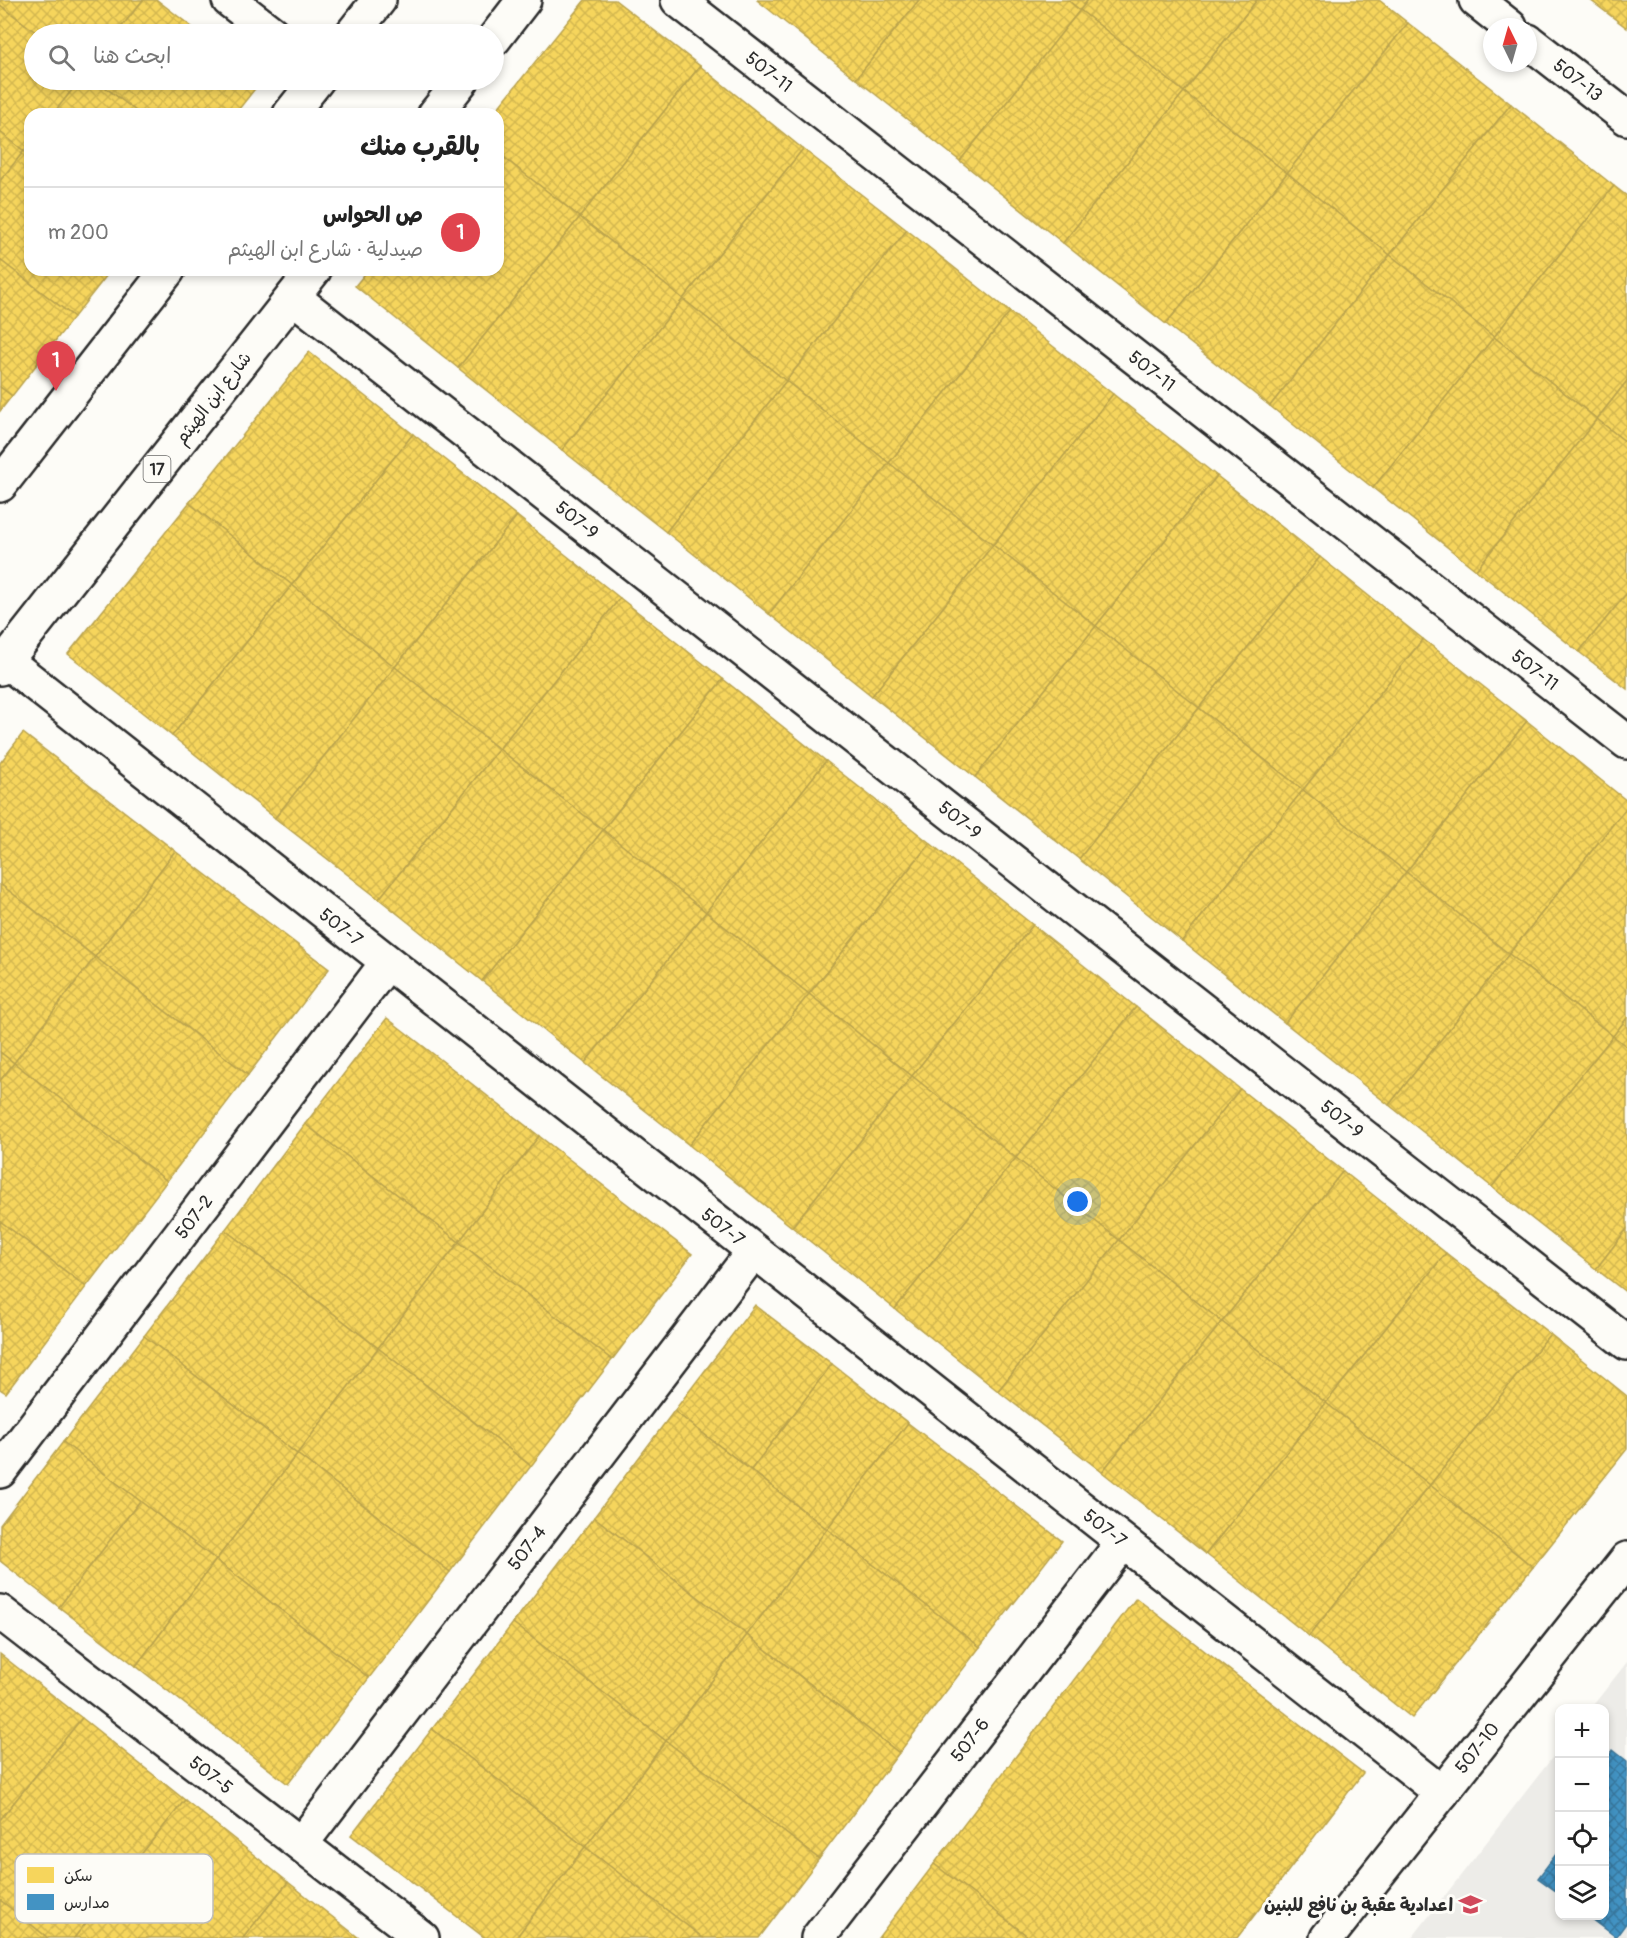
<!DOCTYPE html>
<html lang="ar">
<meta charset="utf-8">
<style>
body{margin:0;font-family:Pangolin,"Playpen Sans Arabic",sans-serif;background:#f2f2f2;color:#222;direction:rtl}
.controls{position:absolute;right:18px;bottom:18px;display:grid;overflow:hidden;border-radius:12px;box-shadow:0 3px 9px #0003}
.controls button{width:54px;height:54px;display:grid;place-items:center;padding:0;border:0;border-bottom:2px solid #e0e0e0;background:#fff;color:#222;font:30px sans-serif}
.compass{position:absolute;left:1483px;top:18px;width:54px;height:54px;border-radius:50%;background:#fff;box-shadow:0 3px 9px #0003;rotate:355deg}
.you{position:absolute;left:1078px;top:1202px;width:21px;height:21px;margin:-15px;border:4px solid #fff;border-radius:50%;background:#1a73e8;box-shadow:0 0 0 9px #1a73e833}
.badge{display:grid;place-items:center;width:39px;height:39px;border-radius:50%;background:#0f766e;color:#fff;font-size:20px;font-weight:700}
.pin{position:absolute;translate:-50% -50px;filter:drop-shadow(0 2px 3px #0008)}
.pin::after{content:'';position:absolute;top:32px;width:21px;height:18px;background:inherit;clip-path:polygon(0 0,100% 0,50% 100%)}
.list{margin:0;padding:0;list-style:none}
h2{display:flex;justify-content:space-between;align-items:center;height:78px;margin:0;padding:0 24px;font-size:26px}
h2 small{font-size:20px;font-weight:400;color:#767676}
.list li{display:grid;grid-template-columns:39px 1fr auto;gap:18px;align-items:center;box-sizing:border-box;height:90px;padding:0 24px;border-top:2px solid #e0e0e0}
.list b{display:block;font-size:22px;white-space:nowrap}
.list p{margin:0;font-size:20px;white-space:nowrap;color:#767676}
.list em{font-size:20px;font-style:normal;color:#767676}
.icon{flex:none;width:33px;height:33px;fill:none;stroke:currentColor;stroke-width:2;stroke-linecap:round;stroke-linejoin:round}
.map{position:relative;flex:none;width:1627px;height:1938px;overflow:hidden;direction:ltr}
.search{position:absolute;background:#fff;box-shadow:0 3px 9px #0003;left:24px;top:24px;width:480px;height:66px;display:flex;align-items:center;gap:15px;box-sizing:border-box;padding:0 21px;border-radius:33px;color:#767676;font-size:22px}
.panel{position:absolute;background:#fff;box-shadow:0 3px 9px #0003;left:24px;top:108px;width:480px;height:168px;border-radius:18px;direction:rtl}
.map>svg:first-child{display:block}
.built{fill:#edece8}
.homes{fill:url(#homes-cross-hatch);stroke:#b9a24d;stroke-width:1.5}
.schools{fill:url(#schools-cross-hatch);stroke:#3c7495;stroke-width:1.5}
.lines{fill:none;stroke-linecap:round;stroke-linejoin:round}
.minor-casing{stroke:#2b2b2b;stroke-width:38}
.major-casing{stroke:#2b2b2b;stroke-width:38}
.minor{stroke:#fdfcf7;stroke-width:33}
.major{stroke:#fdfcf7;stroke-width:33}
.labels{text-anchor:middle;stroke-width:6;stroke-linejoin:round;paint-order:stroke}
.shield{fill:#fdfcf7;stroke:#6a6a68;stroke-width:1.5}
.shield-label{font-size:16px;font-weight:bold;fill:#2b2b2b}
.street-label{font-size:18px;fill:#2b2b2b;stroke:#fdfcf7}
.poi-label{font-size:18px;font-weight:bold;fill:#2b2b2b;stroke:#fdfcf7;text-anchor:end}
.key{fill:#fdfcf7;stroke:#bebdba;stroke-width:1.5}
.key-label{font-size:16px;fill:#2b2b2b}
</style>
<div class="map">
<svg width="1627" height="1938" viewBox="0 0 1627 1938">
<defs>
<pattern id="homes-cross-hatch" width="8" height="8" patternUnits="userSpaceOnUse" patternTransform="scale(1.5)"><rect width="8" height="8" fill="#f6d55c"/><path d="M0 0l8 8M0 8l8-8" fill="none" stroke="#d3b750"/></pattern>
<pattern id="schools-cross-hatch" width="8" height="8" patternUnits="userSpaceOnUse" patternTransform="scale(1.5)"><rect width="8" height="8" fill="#4393c3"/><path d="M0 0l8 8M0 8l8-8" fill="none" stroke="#38789f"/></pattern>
</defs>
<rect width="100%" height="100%" fill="#fdfcf7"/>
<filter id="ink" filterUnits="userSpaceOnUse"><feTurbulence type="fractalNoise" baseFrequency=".0167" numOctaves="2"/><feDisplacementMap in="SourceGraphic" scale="12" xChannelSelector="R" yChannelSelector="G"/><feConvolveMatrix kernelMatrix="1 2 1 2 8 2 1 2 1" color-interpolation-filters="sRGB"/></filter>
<g filter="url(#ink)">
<path class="built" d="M1627,1662V1938H1412L1559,1749L1560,1916H1604V1708H1591Z"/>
<g class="homes">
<path d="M0,0H143L116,34H38L0,5Z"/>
<path d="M143,0H157L201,34H116Z"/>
<path d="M585,0H615L700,66L580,217L498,153V114H493Z"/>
<path d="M757,0H919L856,79Z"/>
<path d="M919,0H1068L1080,10L960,161L856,79Z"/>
<path d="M1068,0H1088L1080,10Z"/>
<path d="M1088,0H1257L1184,92L1080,10Z"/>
<path d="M1257,0H1379L1408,23L1287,173L1184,92Z"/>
<path d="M1590,0H1627V28Z"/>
<path d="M0,5L38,34H34V80H80L53,114H30V143L24,151L0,132Z"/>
<path d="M1080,10L1184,92L1063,243L960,161Z"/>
<path d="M1408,23L1511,104L1390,255L1287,173Z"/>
<path d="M700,66L803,149L683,299L580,217Z"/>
<path d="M80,80H96L140,114H53Z"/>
<path d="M96,80H258L261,81L235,114H140Z"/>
<path d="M1184,92L1287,173L1166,324L1063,243Z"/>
<path d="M1511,104L1614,186L1494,337L1390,255Z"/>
<path d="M0,132L24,151L0,181Z"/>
<path d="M803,149L907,230L786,381L683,299Z"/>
<path d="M24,151L30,156V270H111L74,317L0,260V181Z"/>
<path d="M498,153L580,217L458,368L355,286L368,270H498Z"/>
<path d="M1287,173L1390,255L1270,406L1166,324Z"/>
<path d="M1614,186L1627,196V381L1597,419L1494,337Z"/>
<path d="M580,217L683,299L562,450L458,368Z"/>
<path d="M907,230L1010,312L889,463L786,381Z"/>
<path d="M1390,255L1494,337L1373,488L1270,406Z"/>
<path d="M0,260L74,317L12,396L0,387Z"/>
<path d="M683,299L786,381L666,532L562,450Z"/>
<path d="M1010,312L1113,394L993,545L889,463Z"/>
<path d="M1494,337L1597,419L1476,570L1373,488Z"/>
<path d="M309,352L413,434L292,585L189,503Z"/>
<path d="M786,381L889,463L769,614L666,532Z"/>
<path d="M1627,381V443L1597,419Z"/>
<path d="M0,387L12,396L0,411Z"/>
<path d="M1113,394L1217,476L1096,626L993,545Z"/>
<path d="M1597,419L1627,443V593L1579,652L1476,570Z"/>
<path d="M413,434L517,516L395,667L292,585Z"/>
<path d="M889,463L993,545L872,696L769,614Z"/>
<path d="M1217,476L1320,557L1199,708L1096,626Z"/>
<path d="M189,503L292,585L172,736L68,654Z"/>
<path d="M517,516L620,598L499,749L395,667Z"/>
<path d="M993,545L1096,626L975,777L872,696Z"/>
<path d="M1320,557L1423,639L1303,790L1199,708Z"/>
<path d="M292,585L395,667L275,818L172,736Z"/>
<path d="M1627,593V689L1579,652Z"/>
<path d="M620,598L723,679L603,830L499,749Z"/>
<path d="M1096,626L1199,708L1079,859L975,777Z"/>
<path d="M1423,639L1527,721L1406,872L1303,790Z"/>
<path d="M395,667L499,749L379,899L275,818Z"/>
<path d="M723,679L826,761L706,912L603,830Z"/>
<path d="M1199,708L1303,790L1182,941L1079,859Z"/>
<path d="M1527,721L1627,801V807L1509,954L1406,872Z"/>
<path d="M23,733L175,851L95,957L0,884V763Z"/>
<path d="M499,749L603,830L482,981L379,899Z"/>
<path d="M826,761L930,843L809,994L706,912Z"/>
<path d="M1303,790L1406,872L1285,1023L1182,941Z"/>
<path d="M1627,807V1018L1613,1036L1509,954Z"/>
<path d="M603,830L706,912L585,1063L482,981Z"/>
<path d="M930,843L1033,925L912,1076L809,994Z"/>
<path d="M175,851L329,969L248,1075L95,957Z"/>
<path d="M1406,872L1509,954L1389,1105L1285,1023Z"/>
<path d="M0,884L95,957L14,1063L0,1052Z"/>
<path d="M706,912L809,994L689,1145L585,1063Z"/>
<path d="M1033,925L1136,1007L1016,1158L912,1076Z"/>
<path d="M1509,954L1613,1036L1492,1187L1389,1105Z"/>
<path d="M95,957L248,1075L167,1181L14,1063Z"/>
<path d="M809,994L912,1076L792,1227L689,1145Z"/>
<path d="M1136,1007L1240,1089L1119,1240L1016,1158Z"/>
<path d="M387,1018L539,1136L459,1242L305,1124Z"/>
<path d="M1627,1018V1047L1613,1036Z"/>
<path d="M1613,1036L1627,1047V1229L1596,1269L1492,1187Z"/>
<path d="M0,1052L14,1063L0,1081Z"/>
<path d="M14,1063L167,1181L86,1287L0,1221V1081Z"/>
<path d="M912,1076L1016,1158L895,1309L792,1227Z"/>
<path d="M1240,1089L1343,1171L1222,1322L1119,1240Z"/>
<path d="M305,1124L459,1242L378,1348L225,1230Z"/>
<path d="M539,1136L692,1254L612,1360L459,1242Z"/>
<path d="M1016,1158L1119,1240L998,1391L895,1309Z"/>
<path d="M1343,1171L1446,1253L1326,1403L1222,1322Z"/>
<path d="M0,1221L86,1287L6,1393L0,1389Z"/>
<path d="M1627,1229V1293L1596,1269Z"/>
<path d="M225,1230L378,1348L297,1454L144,1336Z"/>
<path d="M1119,1240L1222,1322L1102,1472L998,1391Z"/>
<path d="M459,1242L612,1360L531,1466L378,1348Z"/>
<path d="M1446,1253L1550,1334L1430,1485L1326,1403Z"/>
<path d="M755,1305L832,1364L751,1470L674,1411Z"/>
<path d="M1222,1322L1326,1403L1206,1554L1102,1472Z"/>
<path d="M1550,1334L1627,1396V1449L1533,1567L1430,1485Z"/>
<path d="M144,1336L297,1454L216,1560L63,1442Z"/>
<path d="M378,1348L531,1466L450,1572L297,1454Z"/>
<path d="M832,1364L908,1423L827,1529L751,1470Z"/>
<path d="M1326,1403L1430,1485L1309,1636L1206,1554Z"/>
<path d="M674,1411L827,1529L747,1635L594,1517Z"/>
<path d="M908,1423L1062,1541L980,1647L827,1529Z"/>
<path d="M63,1442L140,1501L59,1607L0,1561V1525Z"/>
<path d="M297,1454L450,1572L369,1678L216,1560Z"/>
<path d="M1430,1485L1533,1567L1412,1718L1309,1636Z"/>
<path d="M140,1501L216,1560L136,1666L59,1607Z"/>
<path d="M594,1517L747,1635L666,1741L513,1623Z"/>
<path d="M827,1529L980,1647L899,1753L747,1635Z"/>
<path d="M216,1560L369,1678L288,1784L136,1666Z"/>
<path d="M1136,1598L1363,1773L1237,1938H1030L934,1864Z"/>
<path d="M513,1623L666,1741L585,1847L432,1729Z"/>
<path d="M747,1635L899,1753L819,1859L666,1741Z"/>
<path d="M0,1654L82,1718L0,1820Z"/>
<path d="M82,1718L185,1800L74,1938H48L0,1900V1820Z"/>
<path d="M432,1729L585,1847L516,1938H485L351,1835Z"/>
<path d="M666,1741L819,1859L759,1938H703L585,1847Z"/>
<path d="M185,1800L288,1882L243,1938H74Z"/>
<path d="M585,1847L703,1938H516Z"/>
<path d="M934,1864L1030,1938H878Z"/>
<path d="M288,1882L359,1938H243Z"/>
<path d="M0,1900L48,1938H0Z"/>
</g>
<g class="schools">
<path d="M1613,1750L1627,1761V1922L1616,1937L1588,1916H1604V1762Z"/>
<path d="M1560,1849V1894L1538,1878Z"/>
</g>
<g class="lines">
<defs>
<g id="minor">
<path d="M229,0L273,34"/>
<path d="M678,0L1627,742"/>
<path d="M1476,0L1510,27"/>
<path d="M1528,41L1627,118"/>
<path d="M293,297L1627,1343"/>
<path d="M6,661L1442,1793"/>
<path d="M0,1471L387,963"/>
<path d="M0,1612L422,1938"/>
<path d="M301,1844L754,1251"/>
<path d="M818,1938L1123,1542"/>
<path d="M1327,1938L1627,1559"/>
</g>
<g id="major">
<path d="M352,34L379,0"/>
<path d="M494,39L524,0"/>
<path d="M290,114L317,80"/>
<path d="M435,114L462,80"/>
<path d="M0,485L168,270"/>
<path d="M0,668L314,270"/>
</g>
</defs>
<use href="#minor" class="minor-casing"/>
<use href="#major" class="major-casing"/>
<use href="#minor" class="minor"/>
<use href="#major" class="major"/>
</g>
</g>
<defs>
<symbol id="school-bare" viewBox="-9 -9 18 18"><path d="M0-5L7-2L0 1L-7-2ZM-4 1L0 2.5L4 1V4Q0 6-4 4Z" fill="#d1495b" stroke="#fdfcf7" stroke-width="2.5" paint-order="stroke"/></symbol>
</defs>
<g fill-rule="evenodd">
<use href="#school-bare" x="1454" y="1888" width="33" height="33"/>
</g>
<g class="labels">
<rect class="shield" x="143.5" y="456" width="27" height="26" rx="4.5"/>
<g class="shield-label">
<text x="157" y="475">17</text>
</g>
<g class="street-label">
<text transform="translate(769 72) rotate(38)" y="6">507-11</text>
<text transform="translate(1578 80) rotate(38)" y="6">507-13</text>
<text transform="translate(1152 371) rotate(38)" y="6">507-11</text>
<text transform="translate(213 398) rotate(-52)" y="6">شارع ابن الهيثم</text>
<text transform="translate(577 520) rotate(38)" y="6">507-9</text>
<text transform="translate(1535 670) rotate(38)" y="6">507-11</text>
<text transform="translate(960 820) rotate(38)" y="6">507-9</text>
<text transform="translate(341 927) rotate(38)" y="6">507-7</text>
<text transform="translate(1342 1119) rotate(38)" y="6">507-9</text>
<text transform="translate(194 1217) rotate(-53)" y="6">507-2</text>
<text transform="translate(723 1227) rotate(38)" y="6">507-7</text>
<text transform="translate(1105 1528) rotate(38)" y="6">507-7</text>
<text transform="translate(527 1548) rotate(-53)" y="6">507-4</text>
<text transform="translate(970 1740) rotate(-52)" y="6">507-6</text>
<text transform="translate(1477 1748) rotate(-52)" y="6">507-10</text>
<text transform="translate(211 1775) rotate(38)" y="6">507-5</text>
</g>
<g class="poi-label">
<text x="1453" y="1911">اعدادية عقبة بن نافع للبنين</text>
</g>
</g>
<rect x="15" y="1854" width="198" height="69" rx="9" class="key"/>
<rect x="27" y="1867" width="27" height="16" fill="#f6d55c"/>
<rect x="27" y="1894" width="27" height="16" fill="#4393c3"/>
<g class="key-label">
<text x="64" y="1881">سكن</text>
<text x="64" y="1908">مدارس</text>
</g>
</svg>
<div class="controls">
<button>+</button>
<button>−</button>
<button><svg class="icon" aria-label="locate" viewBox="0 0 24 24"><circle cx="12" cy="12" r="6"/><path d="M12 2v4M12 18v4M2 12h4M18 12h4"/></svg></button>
<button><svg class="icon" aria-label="layers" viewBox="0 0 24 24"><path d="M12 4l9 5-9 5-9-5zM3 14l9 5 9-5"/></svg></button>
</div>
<svg class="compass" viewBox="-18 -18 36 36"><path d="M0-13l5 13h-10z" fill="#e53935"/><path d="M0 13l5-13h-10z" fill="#767676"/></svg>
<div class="you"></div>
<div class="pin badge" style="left:56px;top:391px;background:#e0444e">1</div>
<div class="search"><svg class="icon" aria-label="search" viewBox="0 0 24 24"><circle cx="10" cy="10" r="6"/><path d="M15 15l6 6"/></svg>ابحث هنا</div>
<section class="panel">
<h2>بالقرب منك<small></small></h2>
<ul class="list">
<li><span class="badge" style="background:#e0444e">1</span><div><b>ص الحواس</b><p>صيدلية · شارع ابن الهيثم</p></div><em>200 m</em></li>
</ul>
</section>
</div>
